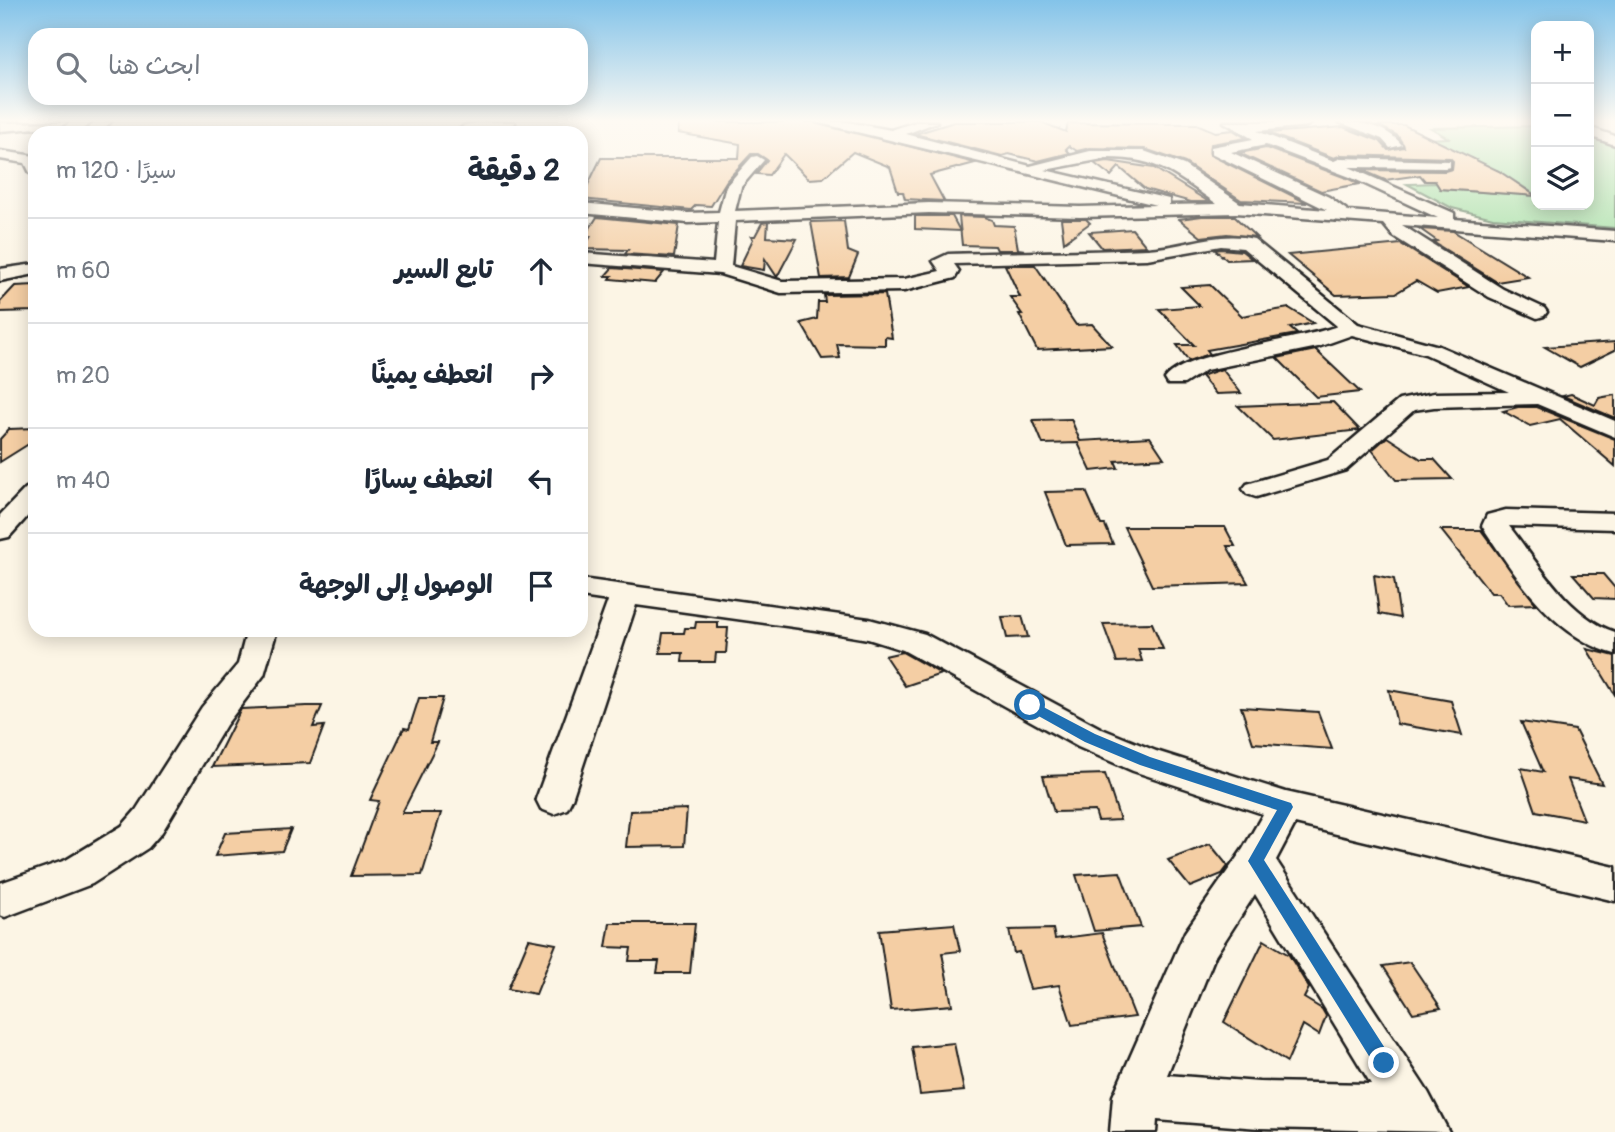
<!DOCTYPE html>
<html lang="ar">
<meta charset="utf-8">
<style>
body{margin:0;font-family:Pangolin,"Playpen Sans Arabic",sans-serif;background:#f6f6f7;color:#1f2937;direction:rtl}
.controls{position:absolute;right:21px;top:21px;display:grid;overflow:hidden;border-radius:14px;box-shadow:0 4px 18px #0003}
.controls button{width:63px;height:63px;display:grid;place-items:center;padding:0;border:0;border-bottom:2px solid #e0e1e3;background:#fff;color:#1f2937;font:35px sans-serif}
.stop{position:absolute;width:21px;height:21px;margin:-16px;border:5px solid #1f6fb2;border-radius:50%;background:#fff}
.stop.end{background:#1f6fb2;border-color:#fff;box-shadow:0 2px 7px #0008}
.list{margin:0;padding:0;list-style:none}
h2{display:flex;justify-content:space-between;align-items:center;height:91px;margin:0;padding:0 28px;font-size:30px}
h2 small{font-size:23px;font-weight:400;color:#747a83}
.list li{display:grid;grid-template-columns:46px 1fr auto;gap:21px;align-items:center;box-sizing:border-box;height:105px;padding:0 28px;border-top:2px solid #e0e1e3}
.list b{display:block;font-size:26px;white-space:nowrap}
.list em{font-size:23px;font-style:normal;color:#747a83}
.icon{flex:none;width:38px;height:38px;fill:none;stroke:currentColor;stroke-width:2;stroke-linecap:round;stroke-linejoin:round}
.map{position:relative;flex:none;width:1615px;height:1132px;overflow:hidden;direction:ltr}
.search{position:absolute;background:#fff;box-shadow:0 4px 18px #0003;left:28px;top:28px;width:560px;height:77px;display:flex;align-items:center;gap:18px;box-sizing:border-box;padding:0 24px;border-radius:21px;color:#747a83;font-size:26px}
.panel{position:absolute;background:#fff;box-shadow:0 4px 18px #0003;left:28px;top:126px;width:560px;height:511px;border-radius:21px;direction:rtl}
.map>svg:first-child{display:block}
.green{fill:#a2dea4;stroke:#5f7d60;stroke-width:2}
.building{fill:#f4cea4;stroke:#1c1c1c;stroke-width:2}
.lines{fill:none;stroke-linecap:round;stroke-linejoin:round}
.minor-casing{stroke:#1c1c1c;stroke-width:5}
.minor{fill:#fcf5e5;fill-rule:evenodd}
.route{fill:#1f6fb2}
</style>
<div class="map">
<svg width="1615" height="1132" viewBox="0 0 1615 1132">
<rect width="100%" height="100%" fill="#fcf5e5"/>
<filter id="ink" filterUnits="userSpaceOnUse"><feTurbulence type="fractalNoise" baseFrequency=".0143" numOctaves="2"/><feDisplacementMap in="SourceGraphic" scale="14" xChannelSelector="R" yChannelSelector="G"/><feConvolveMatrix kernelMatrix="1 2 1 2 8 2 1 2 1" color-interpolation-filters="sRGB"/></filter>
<g filter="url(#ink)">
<g class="green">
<path d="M1536,126V195L1497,170L1459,167L1443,156L1428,139L1448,138L1431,128Z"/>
<path d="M1589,134L1615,144V228L1493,218L1452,208L1407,184L1436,183L1441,189L1536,196V205H1589Z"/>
</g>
<g class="building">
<path d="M679,122H814L975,163L930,175L944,201L905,199L903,192H898L890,167L853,152L823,178L809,179L784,154L769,175L756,174L767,160L758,154H751L727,180L711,206L696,205L691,210L581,199L601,158H739L740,144L678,133Z"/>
<path d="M954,122H1041L1066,132L1068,123L1197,124L1215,132L1233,130L1246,138L1211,144L1210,155L1307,203L1241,200L1185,163L1145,149L1090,148L1077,151L1069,146L1066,149L1070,153L1038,161L1009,154L1002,156L915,134Z"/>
<path d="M1378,125H1404L1499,171L1536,196L1440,189L1435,181H1425L1420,175L1385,180L1362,170L1445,171L1452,169L1453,161L1450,158L1341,155L1334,158L1268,133L1343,127L1380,141L1388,150L1404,147L1398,136Z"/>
<path d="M1266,148L1349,179L1359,184L1321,191L1239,153Z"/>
<path d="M1108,161L1154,168L1209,202H1191L1145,189L1119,167L1111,176L1094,163Z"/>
<path d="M915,216H952L960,231L915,229Z"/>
<path d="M959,216L984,217L992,220L994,225L1014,226L1018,249L1025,250H997L995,246L962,245Z"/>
<path d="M1202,216H1234L1256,237L1227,234L1201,237L1179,219Z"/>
<path d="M597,217L679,225L674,257L625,254L628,250L583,249L591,236H585Z"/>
<path d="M1061,219H1086L1090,223L1064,242Z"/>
<path d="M844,221L848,251L858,255L849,277L821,278L811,222Z"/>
<path d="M768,222L767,237L797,239L777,277L765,259L764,270L740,266L753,239L751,236H755L762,223Z"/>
<path d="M1132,229L1146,246L1102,248L1089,232Z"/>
<path d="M1420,229L1453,231L1528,277L1497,282L1433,242L1437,241Z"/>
<path d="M1401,244L1469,287L1437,293L1416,281L1396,293L1336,295L1288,255Z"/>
<path d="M1221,249L1242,251L1252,259L1227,260L1215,250Z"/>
<path d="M1005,265H1035L1076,325L1092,324L1112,346L1037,350L1019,314H1022L1010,297H1020Z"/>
<path d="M612,268L664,272L655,283L610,279L612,276H605Z"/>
<path d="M35,285V311L0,312V302L15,286Z"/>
<path d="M1210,285L1242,316L1289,308L1313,323L1290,328L1297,334L1207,350L1210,354L1189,361L1177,345H1194L1159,309L1200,306L1181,287Z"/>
<path d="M885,294L892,338L885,337V345L837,344L840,358L822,359L801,323L817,319L818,302H825L824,295Z"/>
<path d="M1615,342V350L1580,367L1545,347Z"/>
<path d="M1316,350L1321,355L1360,392L1316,397L1277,358Z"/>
<path d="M1222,369L1241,393L1216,394L1201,376Z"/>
<path d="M1571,394L1595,405L1599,398L1615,395V418L1563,396Z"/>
<path d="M1333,402L1360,430L1273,440L1238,406Z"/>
<path d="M1518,407H1536L1615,439V466L1560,419L1530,426L1503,411Z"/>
<path d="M1071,419L1080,441L1150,437L1164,458L1115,461L1118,468L1091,471L1078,443L1043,444L1033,420Z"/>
<path d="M35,428V440L0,462V439L9,429Z"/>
<path d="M1387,437L1421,459H1434L1452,479L1396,480L1372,450Z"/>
<path d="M1086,491L1101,525H1105L1113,544L1066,545L1045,492Z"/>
<path d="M1124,527H1225L1235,546H1227L1248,583L1152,586Z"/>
<path d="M1441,530H1481L1536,604L1508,605L1499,593H1491Z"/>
<path d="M1573,574H1603L1615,588V599L1594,598Z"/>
<path d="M1374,575L1394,579L1400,618L1379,614Z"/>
<path d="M1022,616L1028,637L1007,638L1002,617Z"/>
<path d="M696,622H718V628H728L726,653H716L715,662H682L683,653H660L663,633H684L685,628H695Z"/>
<path d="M1152,623L1163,649H1138L1142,661L1117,662L1103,624Z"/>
<path d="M1587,649L1615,656V695Z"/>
<path d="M902,652L941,674L905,686L885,656Z"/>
<path d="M1389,690L1451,701L1462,735L1397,724Z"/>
<path d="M419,698H443L430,742H438L402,813H441L422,875L351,876L379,801L370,800L404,728L409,729Z"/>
<path d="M307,706H322L313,727L324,726L310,763L212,767L241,709Z"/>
<path d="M1241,707L1318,712L1332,749L1253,743Z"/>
<path d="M1521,722L1575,730L1602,784L1568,779L1584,820L1536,811L1521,768L1543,772Z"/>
<path d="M1105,774L1120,820L1098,821L1095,811L1054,812L1043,776Z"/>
<path d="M687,809L684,846L626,847L630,811Z"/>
<path d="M291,829L282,851L215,856L225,833Z"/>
<path d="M1210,844L1228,866L1222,874L1190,887L1168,860Z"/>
<path d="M1120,872L1141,927L1094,931L1076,875Z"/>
<path d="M610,923H695L690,973H657L659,961H629L631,948L606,947Z"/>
<path d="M954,924L960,951L942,953L952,1005L891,1010L879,930Z"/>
<path d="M1053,929L1055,939L1102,933L1135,1017L1072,1025L1059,985L1030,989L1019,952L1014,953L1009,930Z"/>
<path d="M529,939L556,944L536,994L508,989Z"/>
<path d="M1264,940L1289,955L1309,988L1304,998L1322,1009L1326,1016L1319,1035L1303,1025L1287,1062L1224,1022Z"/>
<path d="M1410,962L1441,1008L1413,1013L1383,966Z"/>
<path d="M954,1043L964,1091L920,1095L912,1047Z"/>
</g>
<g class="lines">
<defs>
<g id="minor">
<path d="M67,122L61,126L0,131V123Z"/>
<path d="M96,122H111L98,133H82Z"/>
<path d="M483,122H514L515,123L508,127L455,133L465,125Z"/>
<path d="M816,122H847L891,130L916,122H937L906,134L1030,166L1090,151H1144L1184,165L1240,203L1327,210L1211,153V147L1253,139L1224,122H1313L1307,126L1257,131L1334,161L1341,158L1450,161V167L1445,168L1349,167L1454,213V219L1615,231V241L1402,225L1503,289L1544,308L1547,312L1544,316L1537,318L1489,297L1393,236L1383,224L1236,213L1080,217L929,213L735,221L731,266L782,281L904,279L940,271L933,261L948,254C1014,252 1081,252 1148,249C1184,247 1218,230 1254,239L1358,324L1439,346L1615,421V437L1537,404L1434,407L1414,410L1346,470L1256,497L1247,494L1243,489L1247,484L1328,460L1399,400L1434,393L1509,392L1425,354L1352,335L1318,347L1206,370L1184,384H1168L1165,379C1184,351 1299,341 1337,326L1243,248L1221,246L1147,259L954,264L959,271L955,278L904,291L781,293L720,274L581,263V253L714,263L718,222L688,223L581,213V203L688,213L719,212L726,186L752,157L757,156L764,160L741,187L735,211L929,203L1080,207L1156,205ZM1266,145L1350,177L1438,218L1348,211L1329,197L1231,152ZM1108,158C1160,158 1177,176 1217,204L1169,205V199L1045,170Z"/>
<path d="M1339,122C1362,122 1387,126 1402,145L1390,148L1382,139Z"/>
<path d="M1589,127L1615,136V145L1589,136Z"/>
<path d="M0,151L35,156V174L30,173L25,163L0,159Z"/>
<path d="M35,264V274L0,281V269Z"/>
<path d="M35,485V508L9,537L0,539V515L26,488Z"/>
<path d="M1506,510L1615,513V529L1509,526C1538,563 1568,616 1615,632V654C1552,636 1517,578 1482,526L1487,515Z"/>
<path d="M581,579L869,619L925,634L1102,729L1156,751L1286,792L1615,867V901L1295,824L1276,860L1428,1092L1449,1132L1259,1128L1157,1120L1156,1132H1110L1113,1096L1185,932L1243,849L1263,814L1133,771L1078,747L903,650L868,639L815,630L636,605L572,799L567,809L554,814L541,809L536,799L608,601L581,597ZM1255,894L1371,1084L1259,1082L1167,1075L1215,956Z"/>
<path d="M247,630H277L264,675L226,725L162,832L148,848L92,884L5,917L0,915V883L66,860L122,826L136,810L202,707L238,664Z"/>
</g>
</defs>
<use href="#minor" class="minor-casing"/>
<use href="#minor" class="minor"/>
</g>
</g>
<linearGradient id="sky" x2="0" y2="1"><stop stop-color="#83c3e9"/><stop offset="0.43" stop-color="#fefaf3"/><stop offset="1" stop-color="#fefaf3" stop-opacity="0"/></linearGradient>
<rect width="1615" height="281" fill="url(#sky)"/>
<path class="route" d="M1030,700L1095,734L1150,757L1291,803L1293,807L1264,860L1390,1056L1393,1063L1390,1069L1384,1072L1377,1069L1248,861L1277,810L1140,765L1085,742L1026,709L1024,705Z"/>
</svg>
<div class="controls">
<button>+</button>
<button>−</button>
<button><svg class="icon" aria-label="layers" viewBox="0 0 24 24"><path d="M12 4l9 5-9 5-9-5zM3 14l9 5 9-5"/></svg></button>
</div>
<div class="stop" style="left:1030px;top:705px"></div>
<div class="stop end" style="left:1384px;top:1063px"></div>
<div class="search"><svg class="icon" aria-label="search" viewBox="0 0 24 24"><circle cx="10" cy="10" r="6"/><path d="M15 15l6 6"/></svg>ابحث هنا</div>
<section class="panel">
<h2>2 دقيقة<small>سيرًا · 120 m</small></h2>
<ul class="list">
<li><svg class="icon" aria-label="ahead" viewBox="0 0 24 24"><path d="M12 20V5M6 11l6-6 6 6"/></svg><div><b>تابع السير</b></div><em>60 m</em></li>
<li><svg class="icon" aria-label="right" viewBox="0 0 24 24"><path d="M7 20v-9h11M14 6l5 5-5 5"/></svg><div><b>انعطف يمينًا</b></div><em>20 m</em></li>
<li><svg class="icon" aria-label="left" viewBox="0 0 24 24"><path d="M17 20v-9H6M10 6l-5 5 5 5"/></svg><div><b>انعطف يسارًا</b></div><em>40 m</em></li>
<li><svg class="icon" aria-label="arrive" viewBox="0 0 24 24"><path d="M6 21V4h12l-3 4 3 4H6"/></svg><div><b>الوصول إلى الوجهة</b></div></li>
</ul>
</section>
</div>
